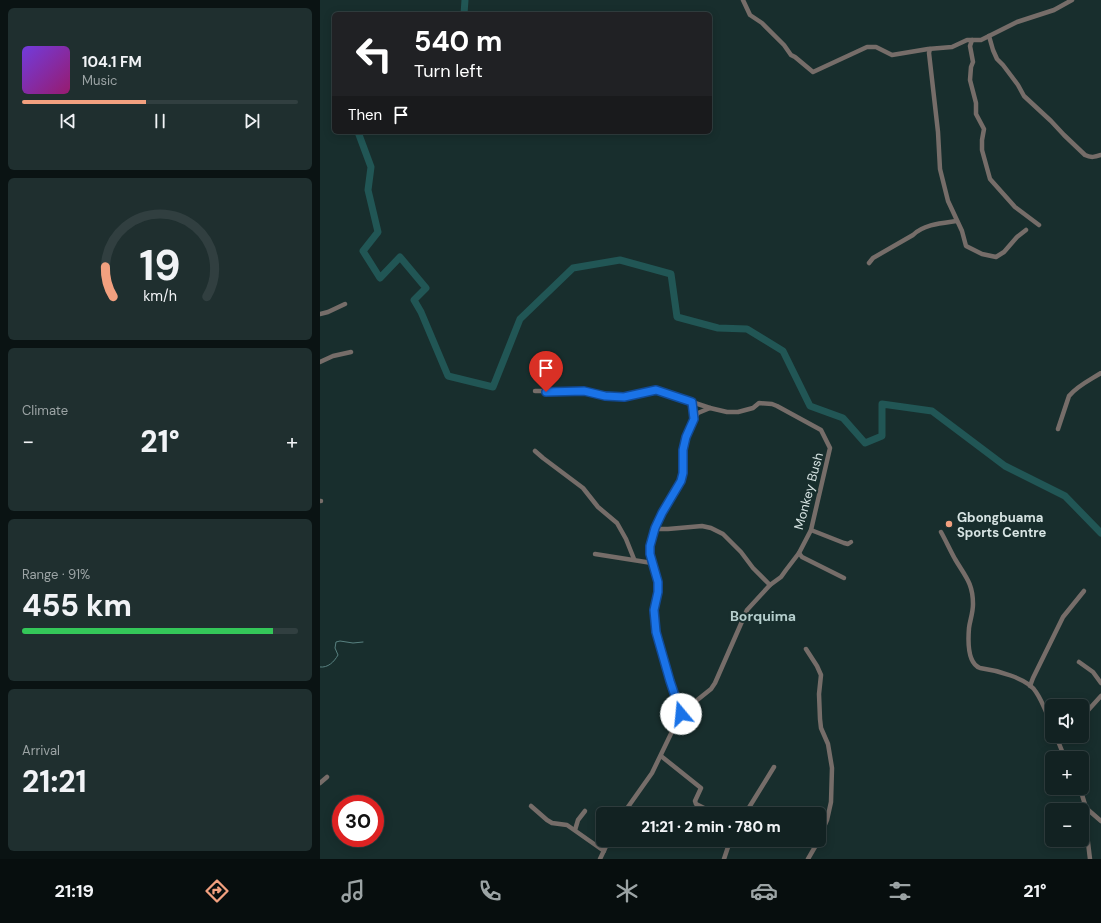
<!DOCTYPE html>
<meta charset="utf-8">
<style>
:root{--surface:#122222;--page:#1f2f2f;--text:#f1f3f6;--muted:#9ca4a5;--line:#313f40;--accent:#f2a07f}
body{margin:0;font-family:"DM Sans",sans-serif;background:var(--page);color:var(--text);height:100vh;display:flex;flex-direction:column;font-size:15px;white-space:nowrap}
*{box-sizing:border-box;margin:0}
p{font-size:13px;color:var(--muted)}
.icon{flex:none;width:22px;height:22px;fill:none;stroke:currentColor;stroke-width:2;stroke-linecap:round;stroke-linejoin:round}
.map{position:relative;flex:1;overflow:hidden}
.drawer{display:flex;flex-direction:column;gap:8px;padding:8px;background:#0a1313;width:320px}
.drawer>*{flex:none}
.guide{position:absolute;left:12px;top:12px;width:380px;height:122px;border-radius:6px;box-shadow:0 2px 10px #0003,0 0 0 1px var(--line);background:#202124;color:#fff;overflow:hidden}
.controls{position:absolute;left:725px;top:699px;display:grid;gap:8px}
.controls a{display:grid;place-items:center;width:44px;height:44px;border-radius:6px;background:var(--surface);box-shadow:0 2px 10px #0003,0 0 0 1px var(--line);font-size:20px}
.speed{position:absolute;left:12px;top:795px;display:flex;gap:8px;font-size:20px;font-weight:700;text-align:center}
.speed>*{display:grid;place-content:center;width:52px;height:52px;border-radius:50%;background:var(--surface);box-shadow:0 2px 10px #0003,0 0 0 1px var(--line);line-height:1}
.speed .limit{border:6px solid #d22;background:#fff;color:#111}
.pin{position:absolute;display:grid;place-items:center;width:34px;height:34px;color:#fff;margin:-41px -17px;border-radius:50% 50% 50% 0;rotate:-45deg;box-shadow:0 0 4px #0007}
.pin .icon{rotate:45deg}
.me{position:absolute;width:44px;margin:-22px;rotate:343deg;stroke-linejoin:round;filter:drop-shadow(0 0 3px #0008)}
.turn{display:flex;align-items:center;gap:14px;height:84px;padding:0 16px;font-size:18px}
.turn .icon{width:52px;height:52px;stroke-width:2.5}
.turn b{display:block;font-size:28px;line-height:34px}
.then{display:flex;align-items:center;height:38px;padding:0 16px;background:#0003;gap:8px;font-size:15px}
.big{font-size:30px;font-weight:800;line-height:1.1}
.drawer .tile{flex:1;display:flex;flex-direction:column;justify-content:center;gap:6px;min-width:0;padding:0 14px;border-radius:6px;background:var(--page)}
.drawer .dial{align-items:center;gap:0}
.dial svg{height:104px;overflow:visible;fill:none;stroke:var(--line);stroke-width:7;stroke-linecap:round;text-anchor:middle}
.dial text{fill:var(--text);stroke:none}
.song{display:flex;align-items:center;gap:12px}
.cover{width:48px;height:48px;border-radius:6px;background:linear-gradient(135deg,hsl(260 70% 55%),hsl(320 70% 35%))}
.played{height:4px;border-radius:2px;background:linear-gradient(90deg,var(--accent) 45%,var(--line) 45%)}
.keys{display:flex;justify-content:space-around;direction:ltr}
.heat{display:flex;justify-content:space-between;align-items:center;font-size:22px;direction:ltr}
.charge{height:6px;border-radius:3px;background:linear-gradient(90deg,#34c759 91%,var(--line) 0)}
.trip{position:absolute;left:276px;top:807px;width:230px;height:40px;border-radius:6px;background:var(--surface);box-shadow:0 2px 10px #0003,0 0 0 1px var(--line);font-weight:800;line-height:40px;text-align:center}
.tabs{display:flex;height:64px;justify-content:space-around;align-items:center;background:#070e0e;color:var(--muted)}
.tabs .icon{width:28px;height:28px}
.tabs .active{color:var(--accent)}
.tabs b{font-size:18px;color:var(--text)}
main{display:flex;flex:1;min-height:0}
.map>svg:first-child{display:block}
</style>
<main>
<section class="drawer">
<div class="tile">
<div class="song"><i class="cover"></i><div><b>104.1 FM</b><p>Music</p></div></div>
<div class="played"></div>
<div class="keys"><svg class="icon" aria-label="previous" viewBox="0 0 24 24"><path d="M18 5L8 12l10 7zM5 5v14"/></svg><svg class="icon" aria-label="pause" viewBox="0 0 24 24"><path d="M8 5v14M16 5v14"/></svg><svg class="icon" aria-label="next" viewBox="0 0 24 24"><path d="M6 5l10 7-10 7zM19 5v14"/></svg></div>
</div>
<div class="tile dial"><svg viewBox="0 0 100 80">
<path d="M14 69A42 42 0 1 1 86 69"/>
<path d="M14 69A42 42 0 0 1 8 46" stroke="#f2a07f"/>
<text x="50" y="56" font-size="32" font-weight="700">19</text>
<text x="50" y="72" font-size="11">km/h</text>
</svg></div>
<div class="tile"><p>Climate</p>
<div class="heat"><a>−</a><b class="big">21°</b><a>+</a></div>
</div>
<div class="tile"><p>Range · 91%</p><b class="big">455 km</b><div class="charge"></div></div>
<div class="tile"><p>Arrival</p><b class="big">21:21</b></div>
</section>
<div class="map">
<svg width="781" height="859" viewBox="0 0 781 859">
<rect width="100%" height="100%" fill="#182e2d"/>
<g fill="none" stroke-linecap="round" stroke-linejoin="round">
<path stroke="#588180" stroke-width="1" d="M0,667c8,1 14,-5 18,-12l-3,-7 1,-6 4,-1 13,2 10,-1"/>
<g stroke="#215655" stroke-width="7">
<polyline points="144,14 145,0"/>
<polyline points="38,132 51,167 48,190 58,232 43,251 60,278 80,257 106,288 94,300 101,312 128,376 173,387 200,319 253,268 300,260 351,274 357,317 398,328 427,329 463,351 490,406 523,418 545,443 562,436 562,404 612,411 685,466 745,496 781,533"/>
</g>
<g stroke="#766d69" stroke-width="4.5">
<polyline points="423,0 430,15 442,23 464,45 471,55 475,57 493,72 547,47 556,47 572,55 608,49 632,47 647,40 661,40 697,22 734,10 752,0"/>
<path d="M669,36l4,14 4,9 6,6 15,20 6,11 27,25 13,14 21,20c6,3 10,2 16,0"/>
<polyline points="652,40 650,46 653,62 651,67 650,80 656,103 656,114 664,129 662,140 662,150 670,179 695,207 719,225"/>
<polyline points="610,49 609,53 618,132 620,169 628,201 642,231 646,246 662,254 676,257 684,252 697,237 706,230"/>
<path d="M549,263l4,-5 40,-23c11,-11 30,-12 44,-14"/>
<polyline points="0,314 8,312 25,304"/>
<polyline points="0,362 13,356 31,352"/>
<polyline points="215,391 263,391 285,396 304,397 336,390 390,408"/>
<polyline points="372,402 374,419"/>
<path d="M738,429l11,-33c8,-10 21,-16 32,-23"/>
<polyline points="215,451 223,458 263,488 278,507 297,523 306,539 314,559"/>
<polyline points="0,501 1,501"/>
<polyline points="335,529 348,529 382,526 391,528 403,534 421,552 433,568 450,585"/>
<polyline points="491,530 524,543 528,544 531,542"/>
<path d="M621,532c5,9 9,18 14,27 10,17 18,24 18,45 0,9 -3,16 -4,24 -1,12 -2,35 11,40 15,2 48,10 56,24 7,10 11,23 16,34"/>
<polyline points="479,553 482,557 524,578"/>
<polyline points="275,554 332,563"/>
<polyline points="486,649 497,666 501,675 499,694 500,719 501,728 508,744 512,768 511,802 507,820 499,839"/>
<polyline points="759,662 773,672 781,683"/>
<polyline points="710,686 713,678 743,617 764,591"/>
<polyline points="762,717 781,696"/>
<polyline points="736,736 742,751 747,758"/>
<polyline points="739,743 745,736"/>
<polyline points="341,756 381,788 375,801 376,804 396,814"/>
<polyline points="0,783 7,777"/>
<polyline points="760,788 766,808 781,821"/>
<polyline points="211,806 227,820 232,823 247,825 284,851"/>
<polyline points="766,808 766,826 770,859"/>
<polyline points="303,814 332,773 361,713 391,689 395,683 427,610 450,585 461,577 466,570 479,553 491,530 510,448 501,430 457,406 452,404 439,403 433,408 418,412 407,412 390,408 378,413 374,419 366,437 363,450 363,473 361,481 342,513 332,538 330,554 338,582 338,592 335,610 336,632 350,681 361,713"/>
<polyline points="425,814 454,767"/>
<polyline points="255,830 258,820 265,811"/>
<polyline points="280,859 289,840"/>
<polyline points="404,859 408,847 411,840"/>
<polyline points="488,859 499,840"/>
</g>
</g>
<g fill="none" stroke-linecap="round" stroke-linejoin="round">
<defs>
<polyline id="route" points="226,392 264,391 285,396 304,397 336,390 372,402 374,419 366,437 363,450 363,473 361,481 342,513 335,528 330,546 330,554 338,582 338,592 334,610 336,632 350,681 361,714"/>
</defs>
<use href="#route" stroke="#114b97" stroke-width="10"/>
<use href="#route" stroke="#1a73e8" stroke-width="7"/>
</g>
<circle fill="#f2a07f" stroke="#182e2d" stroke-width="1.5" cx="629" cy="524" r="4"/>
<g text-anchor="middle" stroke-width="4" stroke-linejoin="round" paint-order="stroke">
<g font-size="13" fill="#d7e4e3" stroke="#182e2d">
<text transform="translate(488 491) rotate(-75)" y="5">Monkey Bush</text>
</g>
<g font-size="13" font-weight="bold" fill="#d7e4e3" stroke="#182e2d" text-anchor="start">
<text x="637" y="522">Gbongbuama<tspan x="637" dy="15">Sports Centre</tspan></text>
</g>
<g font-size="14" font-weight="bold" fill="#b5cecd" stroke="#182e2d">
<text x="443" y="621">Borquima</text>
</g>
</g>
</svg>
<div class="controls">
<a><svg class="icon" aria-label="sound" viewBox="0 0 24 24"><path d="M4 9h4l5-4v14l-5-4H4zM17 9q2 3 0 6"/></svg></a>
<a>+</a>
<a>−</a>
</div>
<div class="speed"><div class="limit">30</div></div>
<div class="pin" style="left:226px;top:392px;background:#d93025"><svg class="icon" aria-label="arrive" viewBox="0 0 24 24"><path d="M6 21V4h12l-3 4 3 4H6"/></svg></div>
<svg class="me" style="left:361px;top:714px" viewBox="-20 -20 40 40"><circle r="19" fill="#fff"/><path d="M0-13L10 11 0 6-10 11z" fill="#1a73e8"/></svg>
<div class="trip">21:21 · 2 min · 780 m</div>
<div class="guide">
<div class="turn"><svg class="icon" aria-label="left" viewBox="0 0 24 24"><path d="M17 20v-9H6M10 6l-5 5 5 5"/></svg><div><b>540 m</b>Turn left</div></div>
<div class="then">Then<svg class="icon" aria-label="arrive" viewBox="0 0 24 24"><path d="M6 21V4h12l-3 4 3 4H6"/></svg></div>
</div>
</div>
</main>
<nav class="tabs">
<b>21:19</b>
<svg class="icon active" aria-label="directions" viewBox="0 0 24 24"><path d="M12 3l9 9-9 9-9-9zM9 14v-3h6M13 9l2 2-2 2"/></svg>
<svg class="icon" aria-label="music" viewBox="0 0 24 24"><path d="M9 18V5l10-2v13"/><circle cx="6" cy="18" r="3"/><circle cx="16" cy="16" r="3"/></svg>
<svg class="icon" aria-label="phone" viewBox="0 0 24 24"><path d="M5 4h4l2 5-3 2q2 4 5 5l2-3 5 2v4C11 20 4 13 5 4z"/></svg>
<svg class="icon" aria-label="climate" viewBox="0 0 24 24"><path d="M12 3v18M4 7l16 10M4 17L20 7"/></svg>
<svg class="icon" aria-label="car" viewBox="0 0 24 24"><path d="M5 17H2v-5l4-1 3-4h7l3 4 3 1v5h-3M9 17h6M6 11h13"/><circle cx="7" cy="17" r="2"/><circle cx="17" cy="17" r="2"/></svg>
<svg class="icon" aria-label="filters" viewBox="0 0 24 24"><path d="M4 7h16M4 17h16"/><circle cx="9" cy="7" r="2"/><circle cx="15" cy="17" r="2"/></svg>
<b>21°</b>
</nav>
